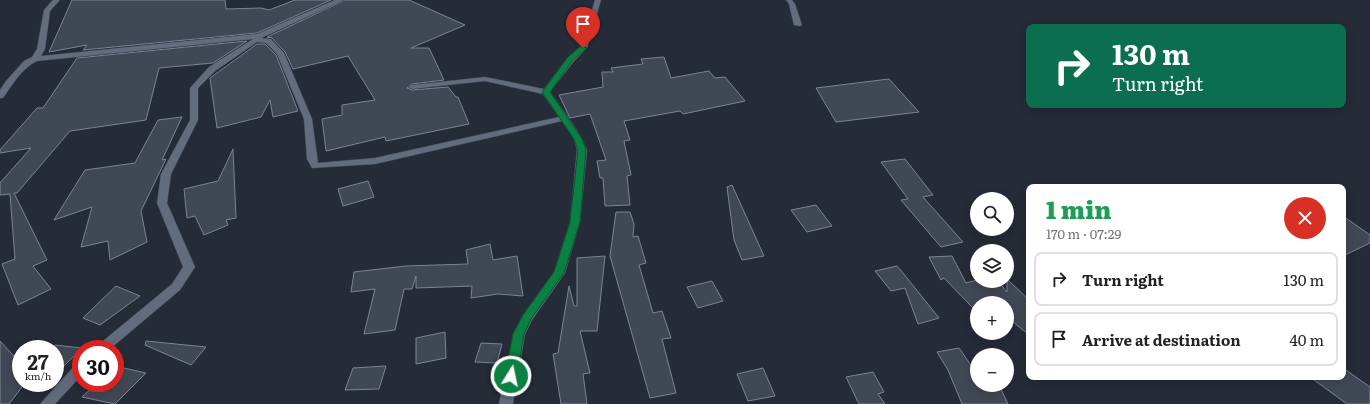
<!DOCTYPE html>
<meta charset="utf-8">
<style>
:root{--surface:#fff;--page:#f6f6f6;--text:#222;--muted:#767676;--line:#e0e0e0}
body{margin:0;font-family:Literata,serif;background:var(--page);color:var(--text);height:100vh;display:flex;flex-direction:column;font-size:15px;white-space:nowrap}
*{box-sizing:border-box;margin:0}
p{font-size:13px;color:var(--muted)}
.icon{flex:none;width:22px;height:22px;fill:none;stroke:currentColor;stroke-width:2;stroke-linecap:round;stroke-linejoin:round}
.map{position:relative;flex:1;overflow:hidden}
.sheet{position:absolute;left:1026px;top:184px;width:320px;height:196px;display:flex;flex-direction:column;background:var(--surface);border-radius:8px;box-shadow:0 2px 10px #0003}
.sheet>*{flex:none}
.guide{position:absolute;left:1026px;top:24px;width:320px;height:84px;border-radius:8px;box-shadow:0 2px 10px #0003;background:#0b6e4f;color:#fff;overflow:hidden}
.buttons{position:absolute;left:970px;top:192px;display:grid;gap:8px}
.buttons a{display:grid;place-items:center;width:44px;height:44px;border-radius:50%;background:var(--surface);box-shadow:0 2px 10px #0003;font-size:20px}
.speed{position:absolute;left:12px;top:340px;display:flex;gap:8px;font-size:20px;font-weight:700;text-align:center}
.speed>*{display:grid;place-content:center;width:52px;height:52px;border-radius:50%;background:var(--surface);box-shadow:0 2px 10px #0003;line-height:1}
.speed small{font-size:10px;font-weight:400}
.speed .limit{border:6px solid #d22;background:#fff;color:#111}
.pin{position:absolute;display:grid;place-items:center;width:34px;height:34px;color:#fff;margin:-41px -17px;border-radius:50% 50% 50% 0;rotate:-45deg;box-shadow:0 0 4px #0007}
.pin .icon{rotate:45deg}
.me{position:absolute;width:44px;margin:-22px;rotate:10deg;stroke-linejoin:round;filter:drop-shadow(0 0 3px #0008)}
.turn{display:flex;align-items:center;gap:14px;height:84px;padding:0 20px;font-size:18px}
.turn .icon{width:52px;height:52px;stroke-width:2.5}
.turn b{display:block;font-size:28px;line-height:34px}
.round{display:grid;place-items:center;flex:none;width:42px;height:42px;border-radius:21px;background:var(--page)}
.summary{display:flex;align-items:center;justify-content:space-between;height:68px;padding:0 20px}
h1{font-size:24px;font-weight:800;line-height:30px;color:#1e9e55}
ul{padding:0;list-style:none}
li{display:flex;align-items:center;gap:12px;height:54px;margin:0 8px 6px;padding:0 12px;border:2px solid var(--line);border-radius:8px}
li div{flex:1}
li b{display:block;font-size:15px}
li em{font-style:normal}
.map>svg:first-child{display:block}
.building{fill:#414855;stroke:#7c8493}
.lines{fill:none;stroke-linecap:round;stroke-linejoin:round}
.minor-casing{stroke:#404753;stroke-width:1}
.minor{fill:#626c7d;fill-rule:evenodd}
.route{fill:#0b8043;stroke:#07532c}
</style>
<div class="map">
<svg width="1370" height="404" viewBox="0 0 1370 404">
<rect width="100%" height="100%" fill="#252c38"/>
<g class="building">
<polygon points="72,0 225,0 226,9 261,8 269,10 295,0 331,0 257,33 83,50 87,45 49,52"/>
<polygon points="345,0 409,0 465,25 411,48 429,48 444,80 412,84 407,88 412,90 448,87 456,97 458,97 469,124 386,141 385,137 326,151 322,119 342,115 342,105 375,100 348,56 293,69 285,52 272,38 267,37"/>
<polygon points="247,41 213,63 159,68 146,120 70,131 17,193 14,193 47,260 33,266 51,289 18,305 2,264 15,259 10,194 0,195 0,183 31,148 0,153 0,150 37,108 43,108 77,58"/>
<polygon points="257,44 265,44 276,55 298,111 273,117 270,100 261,117 217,128 210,78"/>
<polygon points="664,57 671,78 709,71 715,78 725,77 745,101 683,114 680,111 624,121 630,140 624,141 631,175 627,176 630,205 605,206 603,178 600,178 597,161 606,160 590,114 570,118 559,95 603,87 602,72 613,72 611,68 643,64 641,59"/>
<polygon points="889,79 919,112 836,122 816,88"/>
<polygon points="182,117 162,160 166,159 141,211 147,242 110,260 108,241 81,247 92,207 54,220 85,170 135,163 158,120"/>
<polygon points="233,149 236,218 226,220 228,225 204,235 195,216 187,218 184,189 218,181"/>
<polygon points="905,159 933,195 923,197 963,242 941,247 901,200 908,199 881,162"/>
<polygon points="368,181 374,197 343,206 338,189"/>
<polygon points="732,185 764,256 742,260 734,240 727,187"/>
<polygon points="816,205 832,226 807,232 791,210"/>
<polygon points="616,212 630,212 634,224 633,237 638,236 646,263 639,265 653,313 662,311 671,338 662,339 676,393 650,398 610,256"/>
<polygon points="1343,216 1370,235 1370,243 1343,256"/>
<polygon points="490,244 493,260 517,256 523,296 498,294 471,298 472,286 416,288 416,276 412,289 404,289 395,330 364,334 375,289 351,292 354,272 406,266 468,264 466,250"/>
<polygon points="605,256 597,331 580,331 590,373 583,374 587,404 561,404 553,354 558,353 569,286 574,306 577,306 577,258"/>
<polygon points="952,256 966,283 977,280 998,281 1007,292 1007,279 1029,300 1029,335 1007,317 1007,303 977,303 977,307 973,308 944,278 941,280 929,257"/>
<polygon points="897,266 903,273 939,318 918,324 905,288 891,291 875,271"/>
<polygon points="712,281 723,301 698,308 687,287"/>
<polygon points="116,286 140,296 100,325 83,318"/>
<polygon points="445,332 446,358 416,364 416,338"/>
<polygon points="0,341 21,364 21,383 25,383 9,404 0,404"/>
<polygon points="146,341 206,347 191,365 145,345"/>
<polygon points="481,343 502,344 497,363 475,362"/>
<polygon points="55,345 82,348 55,375 55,349 51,349"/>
<polygon points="959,348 977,374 977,385 999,385 1008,404 962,404 948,370 937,352"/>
<polygon points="115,366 146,373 115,404 82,397 97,383 115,383"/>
<polygon points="386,366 379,389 345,390 353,368"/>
<polygon points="763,368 775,396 748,401 737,374"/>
<polygon points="1343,368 1370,387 1370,404 1347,404 1310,377 1343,377"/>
<polygon points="873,372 884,392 878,394 885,404 859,404 846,377"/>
</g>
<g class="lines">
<g class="minor-casing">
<g id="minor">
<path d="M53 0H60L50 11 45 49 41 56 257 34 335 0H344L261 38 271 39 284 53 312 119 318 163 375 158 559 117 543 94 485 81 412 89 408 87 412 85 485 77 544 89 568 57 580 47 595 0H601L587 48 574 61 550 92C563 111 578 128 587 150L580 222 565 273 532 320 525 334 513 404H499L513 334 523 315 554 272 570 222 577 150 574 139 562 121 375 164 312 168 307 159 304 119 277 54 266 43 257 42 215 71 198 88V120L171 174 167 203 195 267 180 290 110 349H95L97 346 172 284 183 267 157 203 161 174 190 120V88L209 67 253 39 37 61C22 68 12 85 3 98H0V90L6 81 24 61 32 57 37 49 44 10Z"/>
<polygon points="786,0 792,0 795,4 802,25 800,26 794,25 789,4"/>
<polygon points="81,363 81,376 55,404 40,404 76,364"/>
</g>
</g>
<use href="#minor" class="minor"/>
</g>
<polygon class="route" points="581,46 587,48 573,60 550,92 582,139 586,150 580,222 564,273 531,319 524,334 517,376 515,379 507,379 505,376 513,334 523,315 554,272 570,222 578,150 574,139 542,92 568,57"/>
</svg>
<div class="buttons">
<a><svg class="icon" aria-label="search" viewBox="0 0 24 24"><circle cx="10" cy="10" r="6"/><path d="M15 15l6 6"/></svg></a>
<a><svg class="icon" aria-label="layers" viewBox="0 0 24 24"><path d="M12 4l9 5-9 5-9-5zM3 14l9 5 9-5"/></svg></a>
<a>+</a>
<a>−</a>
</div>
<div class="speed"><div>27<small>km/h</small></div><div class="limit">30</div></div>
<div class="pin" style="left:583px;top:48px;background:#d93025"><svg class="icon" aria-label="arrive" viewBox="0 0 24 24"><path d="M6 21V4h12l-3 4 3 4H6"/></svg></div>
<svg class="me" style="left:511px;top:376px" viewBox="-20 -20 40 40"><circle r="17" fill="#0b8043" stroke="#fff" stroke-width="3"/><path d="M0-11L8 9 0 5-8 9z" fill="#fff"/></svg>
<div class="guide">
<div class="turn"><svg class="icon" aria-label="right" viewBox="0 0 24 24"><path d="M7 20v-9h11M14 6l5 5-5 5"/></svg><div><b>130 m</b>Turn right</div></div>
</div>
<section class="sheet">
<div class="summary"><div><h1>1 min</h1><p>170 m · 07:29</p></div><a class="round" style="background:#d93025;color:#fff"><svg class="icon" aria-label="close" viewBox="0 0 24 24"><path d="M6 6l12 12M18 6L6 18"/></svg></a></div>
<ul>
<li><svg class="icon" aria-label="right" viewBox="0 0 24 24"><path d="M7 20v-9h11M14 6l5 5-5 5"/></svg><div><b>Turn right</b></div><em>130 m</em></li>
<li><svg class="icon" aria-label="arrive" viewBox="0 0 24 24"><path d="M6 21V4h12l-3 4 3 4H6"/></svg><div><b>Arrive at destination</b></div><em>40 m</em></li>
</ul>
</section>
</div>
